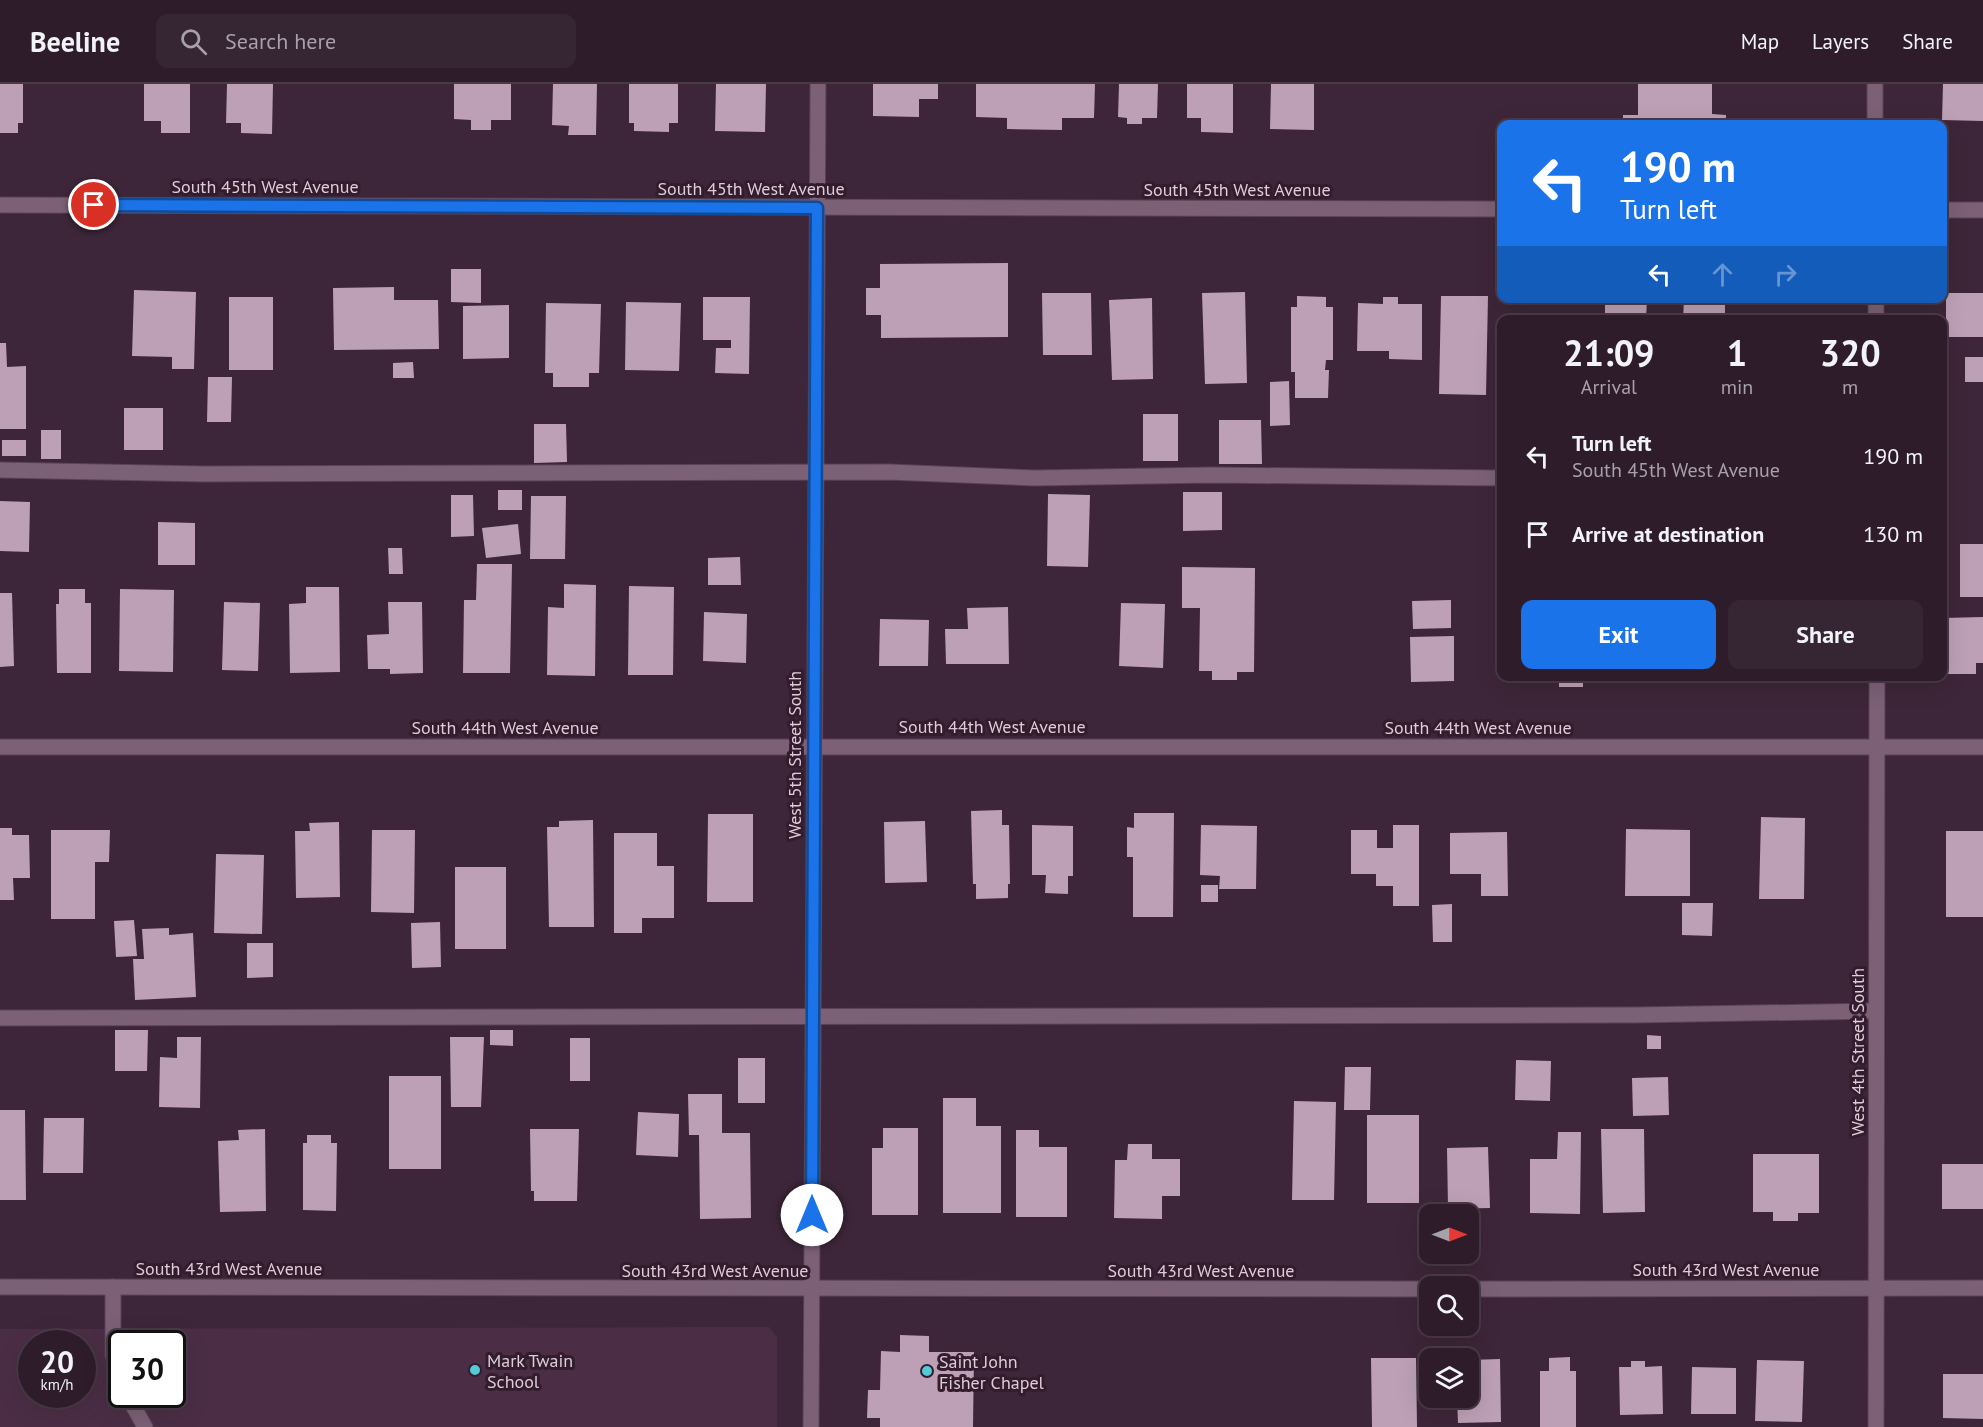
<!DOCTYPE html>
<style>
:root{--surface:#2e1c2b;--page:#362533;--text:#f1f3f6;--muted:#a7a1a9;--line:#493a47;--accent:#1a73e8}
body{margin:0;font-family:"PT Sans",sans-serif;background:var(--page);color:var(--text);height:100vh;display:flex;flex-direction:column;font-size:22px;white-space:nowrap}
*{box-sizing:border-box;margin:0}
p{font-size:20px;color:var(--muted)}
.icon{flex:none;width:33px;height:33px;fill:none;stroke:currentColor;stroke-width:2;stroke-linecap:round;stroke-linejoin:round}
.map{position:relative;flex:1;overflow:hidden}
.sheet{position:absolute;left:1497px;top:231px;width:450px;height:366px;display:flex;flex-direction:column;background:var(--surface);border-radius:12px;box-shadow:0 6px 24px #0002,0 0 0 2px var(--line)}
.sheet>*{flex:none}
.hud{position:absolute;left:1497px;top:36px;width:450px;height:183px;border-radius:12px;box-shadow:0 6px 24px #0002,0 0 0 2px var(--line);background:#1a73e8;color:#fff;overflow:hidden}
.needle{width:39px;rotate:90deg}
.controls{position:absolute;left:1419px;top:1120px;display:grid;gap:12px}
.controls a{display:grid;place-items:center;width:60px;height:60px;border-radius:12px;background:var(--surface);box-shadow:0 6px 24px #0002,0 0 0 2px var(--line);font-size:30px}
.speed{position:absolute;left:18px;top:1246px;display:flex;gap:12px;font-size:30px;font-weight:700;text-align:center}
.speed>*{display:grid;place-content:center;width:78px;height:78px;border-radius:50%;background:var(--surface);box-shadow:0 6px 24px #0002,0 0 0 2px var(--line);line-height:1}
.speed small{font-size:15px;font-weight:400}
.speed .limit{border:3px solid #111;border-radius:9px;background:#fff;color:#111}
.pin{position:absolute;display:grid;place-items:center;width:51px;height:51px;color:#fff;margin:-26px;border:3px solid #fff;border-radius:50%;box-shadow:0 2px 6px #0007}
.me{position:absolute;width:66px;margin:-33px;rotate:0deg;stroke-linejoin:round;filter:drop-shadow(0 0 4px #0008)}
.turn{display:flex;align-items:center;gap:21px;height:126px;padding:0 24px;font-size:27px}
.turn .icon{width:78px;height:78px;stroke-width:2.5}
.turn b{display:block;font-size:42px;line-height:51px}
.lanes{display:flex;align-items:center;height:57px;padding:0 24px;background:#0003;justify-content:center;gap:30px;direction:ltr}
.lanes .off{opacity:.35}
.eta{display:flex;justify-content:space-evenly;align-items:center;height:102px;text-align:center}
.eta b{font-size:36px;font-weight:600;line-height:42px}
.button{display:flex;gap:12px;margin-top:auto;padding:12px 24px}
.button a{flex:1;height:69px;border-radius:12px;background:var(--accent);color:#fff;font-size:24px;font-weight:600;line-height:69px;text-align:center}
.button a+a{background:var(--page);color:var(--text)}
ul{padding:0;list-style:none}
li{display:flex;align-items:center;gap:18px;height:78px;padding:0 24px}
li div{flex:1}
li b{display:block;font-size:22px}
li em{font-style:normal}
header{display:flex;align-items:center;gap:36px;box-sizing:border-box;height:84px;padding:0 30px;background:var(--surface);border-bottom:2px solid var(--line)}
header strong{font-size:28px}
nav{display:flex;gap:33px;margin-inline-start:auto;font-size:21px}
.search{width:420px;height:54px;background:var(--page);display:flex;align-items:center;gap:15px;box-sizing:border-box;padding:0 21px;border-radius:12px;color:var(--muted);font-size:22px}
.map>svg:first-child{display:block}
.built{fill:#4b2e46;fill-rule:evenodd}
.building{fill:#bda0b6}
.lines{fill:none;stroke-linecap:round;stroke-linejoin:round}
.minor-casing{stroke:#584354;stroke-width:17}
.minor{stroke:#7c6176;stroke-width:15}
.route-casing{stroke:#114b97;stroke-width:15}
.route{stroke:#1a73e8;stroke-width:10}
.poi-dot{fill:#52cbd7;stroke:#331c2e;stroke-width:2}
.labels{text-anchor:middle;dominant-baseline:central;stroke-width:6;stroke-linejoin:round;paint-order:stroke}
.street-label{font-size:18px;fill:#dccdd8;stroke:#331c2e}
.poi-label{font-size:18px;fill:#dccdd8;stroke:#331c2e;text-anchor:start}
</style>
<header>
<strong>Beeline</strong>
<div class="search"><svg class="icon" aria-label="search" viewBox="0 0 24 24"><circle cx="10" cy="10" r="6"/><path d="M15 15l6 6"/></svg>Search here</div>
<nav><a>Map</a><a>Layers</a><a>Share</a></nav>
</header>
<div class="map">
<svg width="1983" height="1343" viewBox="0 0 1983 1343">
<rect width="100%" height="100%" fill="#3d2639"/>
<path class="built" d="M769 1243 777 1253V1343H0V1245ZM32 1260H82V1311H32ZM122 1260H172V1311H122Z"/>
<g class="building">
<polygon points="0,0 23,0 23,39 18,39 18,49 0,49"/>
<polygon points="144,0 190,0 190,49 161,49 161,37 144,37"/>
<polygon points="227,0 273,0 272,50 241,49 241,39 226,39"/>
<polygon points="454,0 511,0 511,36 491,36 491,46 471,46 471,36 454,35"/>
<polygon points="553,0 597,0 596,51 568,51 569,42 552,41"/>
<polygon points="629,0 678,0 678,39 669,39 669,48 634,47 634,39 629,39"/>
<polygon points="716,0 766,0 765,48 715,47"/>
<polygon points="873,0 938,0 938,15 919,15 919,33 873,32"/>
<polygon points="976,0 1095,0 1094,34 1062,34 1062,46 1007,45 1007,34 976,33"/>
<polygon points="1119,0 1158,0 1157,34 1142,34 1142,40 1127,40 1127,34 1118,33"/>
<polygon points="1187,0 1233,0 1233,49 1201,48 1201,34 1187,34"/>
<polygon points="1271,0 1314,0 1314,46 1270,45"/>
<polygon points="1638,0 1712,0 1712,30 1726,31 1726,40 1623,40 1623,31 1638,31"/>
<polygon points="1943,0 1983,0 1983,37 1942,36"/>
<polygon points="1008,179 1008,253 881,254 881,231 866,231 866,204 880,204 880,180"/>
<polygon points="451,185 481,185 481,219 451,218"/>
<polygon points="394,203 394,216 438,216 439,265 334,266 333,204"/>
<polygon points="134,206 196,208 194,285 172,285 172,273 132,272"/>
<polygon points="1245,208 1247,299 1205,300 1202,209"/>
<polygon points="1042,209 1091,209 1092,271 1043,271"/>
<rect x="1946" y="209" width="37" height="44"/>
<polygon points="1297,212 1326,213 1326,223 1333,223 1333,276 1326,276 1325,286 1329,286 1328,314 1295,314 1295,288 1291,288 1291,223 1297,223"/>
<polygon points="1441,212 1488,212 1486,311 1439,310"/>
<rect x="229" y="213" width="44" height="73"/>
<polygon points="703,213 750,213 749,290 715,289 716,264 731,264 731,256 703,256"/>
<polygon points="1383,213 1398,213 1398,220 1422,220 1422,276 1389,275 1389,267 1357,267 1358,219 1383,220"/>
<polygon points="1152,214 1153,295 1112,296 1109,216"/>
<polygon points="1605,214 1647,214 1646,236 1605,236"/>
<polygon points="1684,214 1725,214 1725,236 1683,236"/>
<polygon points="626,218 681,219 679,287 625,286"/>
<polygon points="546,219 601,220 599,289 589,289 589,303 553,303 553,289 545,289"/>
<polygon points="509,221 509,274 463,275 463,222"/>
<rect x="1788" y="233" width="16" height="3"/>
<polygon points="0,259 6,259 7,283 26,282 26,345 0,345"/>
<rect x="1965" y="273" width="18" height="25"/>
<polygon points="413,278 414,294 393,294 393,279"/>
<polygon points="208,293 232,293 231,338 207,338"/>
<polygon points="1289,297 1290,341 1270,342 1270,298"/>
<rect x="124" y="324" width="39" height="42"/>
<rect x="1143" y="330" width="35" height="47"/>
<polygon points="1219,336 1261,336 1262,380 1219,380"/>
<polygon points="534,340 566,340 567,378 534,379"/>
<rect x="41" y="346" width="20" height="29"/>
<rect x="2" y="356" width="24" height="16"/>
<rect x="498" y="406" width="24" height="20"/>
<polygon points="1183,408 1222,408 1222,446 1183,447"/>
<polygon points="1048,410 1090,411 1088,483 1047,482"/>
<polygon points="451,411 473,411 474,452 451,453"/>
<polygon points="531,412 566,412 565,475 530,475"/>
<polygon points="0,417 30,418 29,468 0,467"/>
<polygon points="158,438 195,439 195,481 158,481"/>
<polygon points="518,440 521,470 486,474 482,444"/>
<rect x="1960" y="460" width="23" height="53"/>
<polygon points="388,464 402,464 403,490 389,490"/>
<polygon points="740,473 741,501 708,501 708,474"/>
<polygon points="477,480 512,480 510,589 463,589 464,516 476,516"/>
<polygon points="1182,483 1255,484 1254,588 1237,588 1237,596 1212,596 1212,587 1199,587 1200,524 1182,524"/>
<polygon points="564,500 596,501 595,592 547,591 548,523 564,524"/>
<polygon points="629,502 674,503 673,591 628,591"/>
<polygon points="306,503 339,503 340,588 290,589 289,520 306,519"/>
<polygon points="59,505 85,505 85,519 91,519 91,589 57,589 56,520 59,520"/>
<polygon points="120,505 174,506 173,588 119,587"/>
<polygon points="0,509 12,509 14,582 0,583"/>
<polygon points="1451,516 1451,544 1413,545 1412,517"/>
<polygon points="224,518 260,519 258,587 222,586"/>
<polygon points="388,518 422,518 423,589 390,590 390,585 368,585 367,551 389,550"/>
<polygon points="1121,519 1165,520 1163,584 1119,582"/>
<polygon points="1008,523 1009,580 946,580 945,545 968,545 967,524"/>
<polygon points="704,528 747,530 746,579 703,577"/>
<polygon points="1983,533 1983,579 1976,579 1976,590 1943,590 1943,534"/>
<polygon points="880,535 929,536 928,582 879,582"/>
<polygon points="1454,552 1454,597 1411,598 1410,553"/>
<rect x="1559" y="592" width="24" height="11"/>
<polygon points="1623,592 1670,592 1670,597 1623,596"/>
<polygon points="1002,726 1002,741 1009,741 1010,800 1008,800 1008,814 976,815 976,800 973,800 971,727"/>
<polygon points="1134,729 1174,729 1173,833 1133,833 1133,773 1127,773 1127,743 1134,744"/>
<polygon points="708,730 753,730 753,818 707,818"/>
<polygon points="1761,733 1805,734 1804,815 1759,815"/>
<polygon points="593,736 594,843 549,843 547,743 559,743 559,737"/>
<polygon points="925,737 927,798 885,799 884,738"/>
<polygon points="339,738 340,813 296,814 295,747 310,747 309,739"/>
<polygon points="1032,741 1073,742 1073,792 1068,792 1068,810 1045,809 1046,791 1032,791"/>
<polygon points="1201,741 1257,742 1256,805 1219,805 1220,792 1200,791"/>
<polygon points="1393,741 1419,741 1419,822 1393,822 1393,802 1376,802 1376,790 1351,790 1351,746 1377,746 1377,764 1393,764"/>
<polygon points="0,744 12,744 12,751 29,751 30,794 13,794 14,816 0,816"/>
<polygon points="1626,745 1690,746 1690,812 1625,812"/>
<polygon points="51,746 110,746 109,778 95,778 95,835 51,835"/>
<polygon points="372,746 415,746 414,829 371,828"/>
<rect x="1946" y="747" width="37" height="86"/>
<polygon points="1507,748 1508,812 1481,812 1481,790 1450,790 1450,749"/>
<polygon points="614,749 657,749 657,782 674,782 674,834 642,834 642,849 614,849"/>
<polygon points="216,770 264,771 262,850 214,849"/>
<rect x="455" y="783" width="51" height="82"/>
<rect x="1201" y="801" width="17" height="17"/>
<polygon points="1682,819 1713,819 1712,852 1682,851"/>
<polygon points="1452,820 1452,858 1433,858 1432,821"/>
<polygon points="134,836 137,872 116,873 114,837"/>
<polygon points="440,838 441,883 412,884 411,839"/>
<polygon points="169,844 169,851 193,849 196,913 135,916 133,875 144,875 142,845"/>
<polygon points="247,859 273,859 273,893 247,894"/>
<polygon points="115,946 148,946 147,987 115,987"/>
<polygon points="490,946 513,946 513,962 490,961"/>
<polygon points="1647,951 1661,952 1661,965 1647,965"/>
<polygon points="177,953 201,953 200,1024 159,1023 160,973 177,974"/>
<polygon points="450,953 484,953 481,1023 451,1023"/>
<rect x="570" y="954" width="20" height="43"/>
<rect x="738" y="974" width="27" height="45"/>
<polygon points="1516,976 1551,977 1550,1017 1515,1016"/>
<polygon points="1345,983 1371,983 1370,1026 1344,1026"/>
<rect x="389" y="992" width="52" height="93"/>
<polygon points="1668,993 1669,1031 1633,1032 1632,994"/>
<polygon points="688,1010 722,1010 722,1049 750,1049 751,1134 700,1135 699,1051 689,1051"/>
<polygon points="943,1014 976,1014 976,1042 1001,1042 1001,1129 943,1129"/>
<polygon points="1294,1017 1336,1018 1334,1116 1292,1116"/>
<polygon points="0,1026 25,1026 26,1116 0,1116"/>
<polygon points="638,1028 679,1030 678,1073 636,1071"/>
<rect x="1367" y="1031" width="52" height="88"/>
<polygon points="44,1034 84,1034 83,1089 43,1089"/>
<polygon points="883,1044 918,1044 918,1131 872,1131 872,1064 883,1064"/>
<polygon points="265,1045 266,1127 220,1128 218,1057 239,1056 238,1046"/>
<polygon points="530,1045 579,1045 577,1117 534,1117 534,1107 531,1107"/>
<polygon points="1601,1045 1644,1045 1645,1128 1603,1129"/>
<polygon points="1016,1046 1039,1046 1039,1063 1067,1063 1067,1133 1016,1133"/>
<polygon points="1558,1048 1581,1048 1580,1130 1530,1129 1530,1075 1557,1075"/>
<polygon points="307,1051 331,1051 331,1059 337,1059 336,1127 303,1126 303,1059 307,1059"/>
<polygon points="1128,1060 1152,1060 1152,1075 1180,1075 1180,1112 1162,1112 1162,1135 1114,1134 1115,1076 1127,1076"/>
<polygon points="1488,1063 1490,1124 1448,1125 1447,1064"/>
<polygon points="1753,1070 1819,1070 1819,1129 1798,1129 1798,1137 1773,1137 1773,1128 1753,1128"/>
<rect x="1942" y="1080" width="41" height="45"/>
<polygon points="900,1251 929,1252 929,1268 974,1268 973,1343 880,1343 880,1334 867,1334 868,1306 880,1306 881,1267 900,1268"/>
<polygon points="1570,1273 1570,1287 1576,1287 1576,1343 1540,1343 1540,1287 1549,1287 1549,1274"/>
<polygon points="1371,1274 1416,1274 1417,1343 1372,1343"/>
<polygon points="1500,1275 1501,1338 1458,1339 1457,1314 1468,1314 1468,1276"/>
<polygon points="1757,1276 1804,1277 1802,1338 1755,1337"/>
<polygon points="1631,1277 1645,1277 1645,1283 1662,1282 1663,1330 1620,1331 1619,1283 1631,1283"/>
<polygon points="1692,1283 1736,1284 1736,1330 1691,1330"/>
<polygon points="1943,1290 1983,1290 1983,1335 1943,1334"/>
</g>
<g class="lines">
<g class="minor-casing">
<g id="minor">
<polyline points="1875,0 1875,40"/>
<polyline points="0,121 1502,125"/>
<polyline points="1942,126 1983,126"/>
<polyline points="1876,214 1876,236"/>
<polyline points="0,386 205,390 889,388 1035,394 1211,391 1502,394"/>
<polyline points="0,663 1983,663"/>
<polyline points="0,934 1635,931 1876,927"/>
<polyline points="0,1203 1430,1205"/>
<polyline points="113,1203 113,1272 122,1301"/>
<polyline points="1468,1205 1983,1204"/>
<polyline points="127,1311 145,1343"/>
<polyline points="811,1343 818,0"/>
<polyline points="1876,1343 1877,592"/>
</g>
</g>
<use href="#minor" class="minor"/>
</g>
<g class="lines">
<g class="route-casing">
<polyline id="route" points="94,121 817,124 812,1131"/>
</g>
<use href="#route" class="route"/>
</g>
<g class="poi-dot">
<circle cx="475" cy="1286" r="6"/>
<circle cx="927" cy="1287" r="6"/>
</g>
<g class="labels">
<g class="street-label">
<text x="265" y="102">South 45th West Avenue</text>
<text x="751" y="104">South 45th West Avenue</text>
<text x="1237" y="105">South 45th West Avenue</text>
<text x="992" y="642">South 44th West Avenue</text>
<text x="505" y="643">South 44th West Avenue</text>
<text x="1478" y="643">South 44th West Avenue</text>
<text transform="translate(794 671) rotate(-90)">West 5th Street South</text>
<text transform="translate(1857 968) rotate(-90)">West 4th Street South</text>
<text x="229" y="1184">South 43rd West Avenue</text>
<text x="1726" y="1185">South 43rd West Avenue</text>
<text x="715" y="1186">South 43rd West Avenue</text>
<text x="1201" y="1186">South 43rd West Avenue</text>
</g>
<g class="poi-label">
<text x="487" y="1276">Mark Twain<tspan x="487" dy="21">School</tspan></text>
<text x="939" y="1277">Saint John<tspan x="939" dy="21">Fisher Chapel</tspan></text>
</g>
</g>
</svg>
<div class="controls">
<a><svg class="needle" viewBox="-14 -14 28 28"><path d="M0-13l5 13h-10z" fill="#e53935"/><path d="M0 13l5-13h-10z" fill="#a7a1a9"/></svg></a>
<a><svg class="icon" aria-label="search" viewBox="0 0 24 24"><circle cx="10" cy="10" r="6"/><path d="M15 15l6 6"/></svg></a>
<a><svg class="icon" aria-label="layers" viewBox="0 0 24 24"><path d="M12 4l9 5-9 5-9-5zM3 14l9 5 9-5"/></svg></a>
</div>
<div class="speed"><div>20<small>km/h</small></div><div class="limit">30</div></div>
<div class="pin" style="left:94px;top:121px;background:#d93025"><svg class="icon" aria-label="arrive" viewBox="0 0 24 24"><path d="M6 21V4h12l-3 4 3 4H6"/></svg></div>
<svg class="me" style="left:812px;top:1131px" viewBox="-20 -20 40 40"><circle r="19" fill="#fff"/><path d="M0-13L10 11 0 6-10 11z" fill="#1a73e8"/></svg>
<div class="hud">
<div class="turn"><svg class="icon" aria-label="left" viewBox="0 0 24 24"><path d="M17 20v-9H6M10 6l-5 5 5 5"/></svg><div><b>190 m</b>Turn left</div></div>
<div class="lanes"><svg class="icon" aria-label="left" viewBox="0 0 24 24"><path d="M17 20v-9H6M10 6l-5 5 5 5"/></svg><svg class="icon off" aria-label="ahead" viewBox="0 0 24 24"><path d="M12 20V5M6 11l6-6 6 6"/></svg><svg class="icon off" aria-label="right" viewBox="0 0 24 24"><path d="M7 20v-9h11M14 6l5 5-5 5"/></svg></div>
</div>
<section class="sheet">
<div class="eta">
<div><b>21:09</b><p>Arrival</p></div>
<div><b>1</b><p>min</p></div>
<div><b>320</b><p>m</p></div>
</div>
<ul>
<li><svg class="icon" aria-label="left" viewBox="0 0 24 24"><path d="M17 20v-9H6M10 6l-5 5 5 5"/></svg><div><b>Turn left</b><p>South 45th West Avenue</p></div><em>190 m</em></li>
<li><svg class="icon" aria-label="arrive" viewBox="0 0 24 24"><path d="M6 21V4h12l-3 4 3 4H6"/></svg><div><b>Arrive at destination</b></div><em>130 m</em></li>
</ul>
<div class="button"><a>Exit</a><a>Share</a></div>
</section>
</div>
